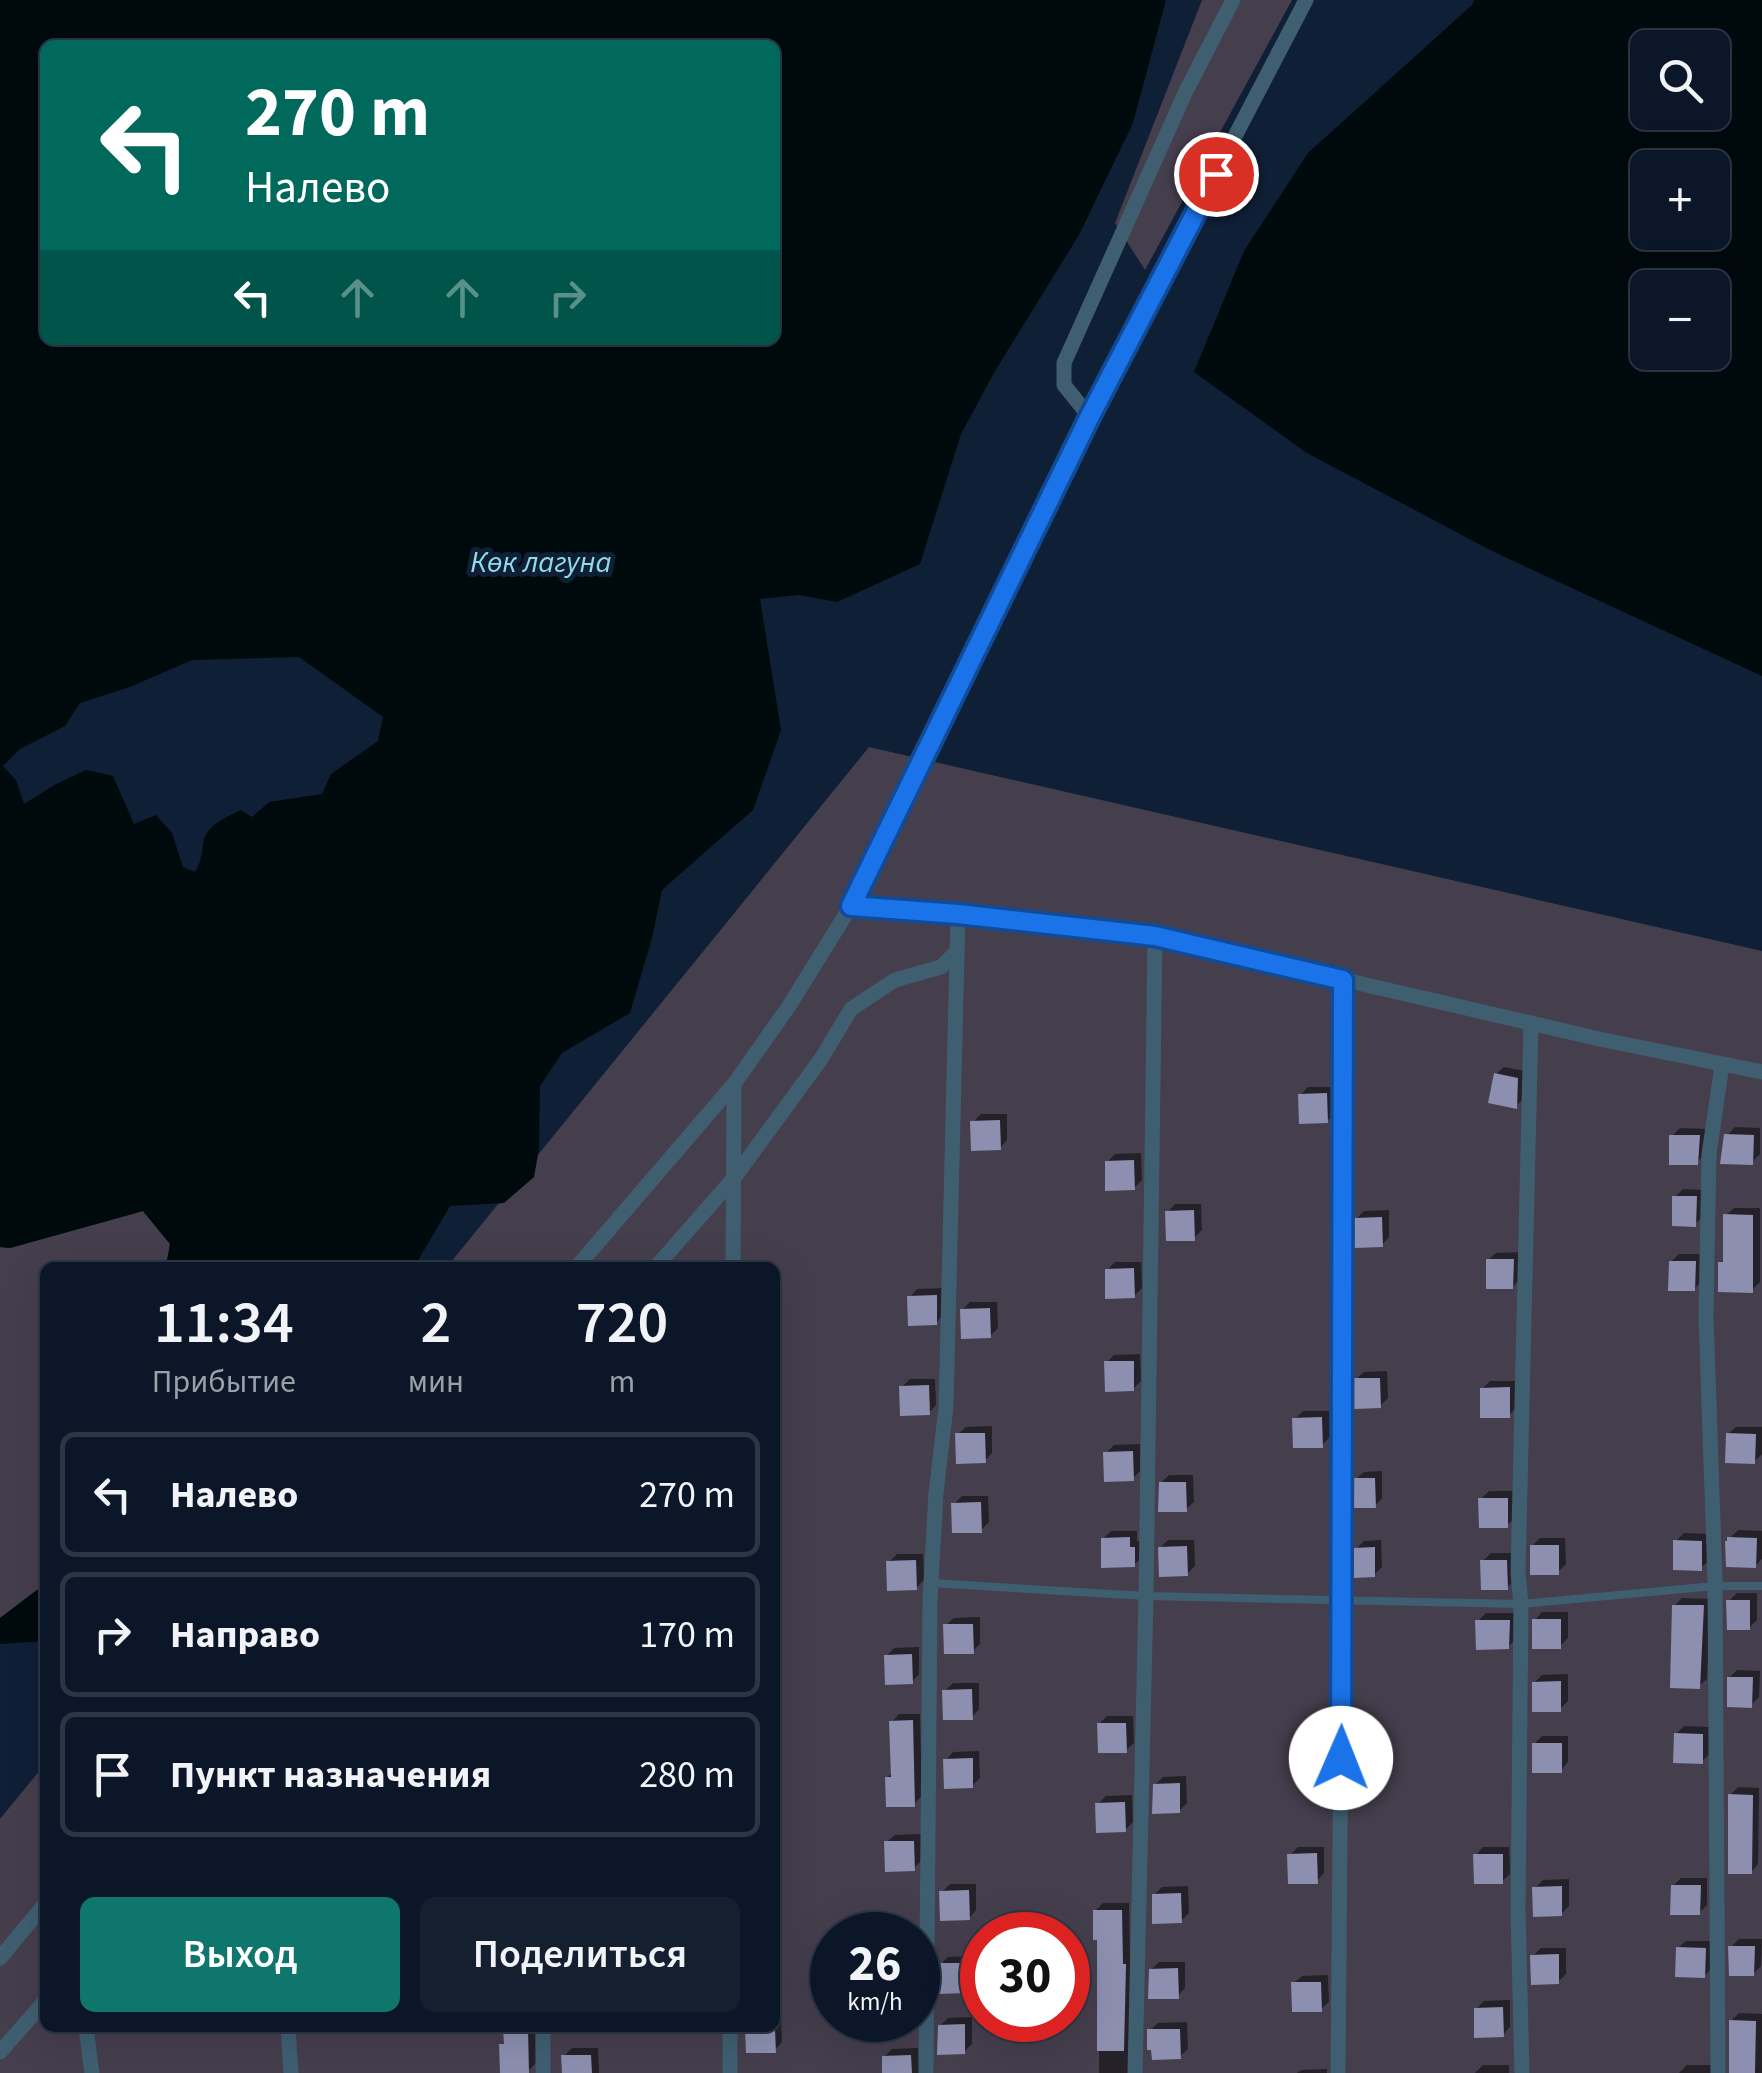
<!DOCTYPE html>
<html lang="ru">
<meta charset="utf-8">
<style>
:root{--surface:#0b1728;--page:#142030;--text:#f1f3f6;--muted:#9a9fa8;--line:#2b3645;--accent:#0f766e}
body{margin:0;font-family:"Source Sans 3",sans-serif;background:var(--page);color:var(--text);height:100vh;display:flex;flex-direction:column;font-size:38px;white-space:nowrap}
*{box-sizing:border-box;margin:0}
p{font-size:32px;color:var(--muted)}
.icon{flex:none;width:55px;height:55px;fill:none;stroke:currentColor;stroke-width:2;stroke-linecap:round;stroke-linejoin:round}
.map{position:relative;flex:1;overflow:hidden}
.sheet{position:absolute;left:40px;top:1262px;width:740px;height:770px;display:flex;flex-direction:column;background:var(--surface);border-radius:15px;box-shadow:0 10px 40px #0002,0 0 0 2px var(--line)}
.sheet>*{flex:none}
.banner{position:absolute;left:40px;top:40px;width:740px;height:305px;border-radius:15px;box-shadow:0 10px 40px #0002,0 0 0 2px var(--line);background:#00695c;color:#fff;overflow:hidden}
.tools{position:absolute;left:1630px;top:30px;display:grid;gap:20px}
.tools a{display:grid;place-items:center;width:100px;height:100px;border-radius:15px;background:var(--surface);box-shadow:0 10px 40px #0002,0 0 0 2px var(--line);font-size:50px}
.speed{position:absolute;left:810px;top:1912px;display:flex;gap:20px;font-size:50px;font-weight:700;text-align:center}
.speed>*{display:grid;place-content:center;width:130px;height:130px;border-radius:50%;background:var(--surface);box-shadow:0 10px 40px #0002,0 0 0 2px var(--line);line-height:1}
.speed small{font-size:25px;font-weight:400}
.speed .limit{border:15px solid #d22;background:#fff;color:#111}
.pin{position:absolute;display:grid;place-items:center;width:85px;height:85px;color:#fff;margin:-42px;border:5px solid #fff;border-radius:50%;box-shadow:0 2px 10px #0007}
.me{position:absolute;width:110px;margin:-55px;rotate:1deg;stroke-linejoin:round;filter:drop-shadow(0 0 8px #0008)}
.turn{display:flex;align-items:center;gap:35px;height:210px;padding:0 40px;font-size:45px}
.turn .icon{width:130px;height:130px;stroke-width:2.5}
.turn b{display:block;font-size:70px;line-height:85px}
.lanes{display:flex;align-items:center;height:95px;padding:0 40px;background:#0003;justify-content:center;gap:50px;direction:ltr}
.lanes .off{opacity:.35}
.eta{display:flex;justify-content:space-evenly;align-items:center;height:170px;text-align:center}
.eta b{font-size:60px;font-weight:600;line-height:70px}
.cta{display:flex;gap:20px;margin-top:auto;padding:20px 40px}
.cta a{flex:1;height:115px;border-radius:15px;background:var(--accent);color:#fff;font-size:40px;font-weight:600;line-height:115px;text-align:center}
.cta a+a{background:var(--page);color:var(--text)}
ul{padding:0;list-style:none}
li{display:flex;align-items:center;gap:30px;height:125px;margin:0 20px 15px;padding:0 20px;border:5px solid var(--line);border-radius:15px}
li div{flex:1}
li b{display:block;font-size:38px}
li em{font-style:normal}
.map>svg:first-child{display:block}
.green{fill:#453e4d;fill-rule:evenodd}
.water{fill:#000a0d;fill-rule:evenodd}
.shadow{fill:#0007}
.building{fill:#8c8fb0}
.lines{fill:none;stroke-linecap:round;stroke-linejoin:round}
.lane{stroke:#3f5f71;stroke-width:8}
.street{stroke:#3f5f71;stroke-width:15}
.route-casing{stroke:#114b97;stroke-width:25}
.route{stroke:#1a73e8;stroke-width:18}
.labels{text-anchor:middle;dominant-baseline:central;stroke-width:10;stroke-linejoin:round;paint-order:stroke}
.water-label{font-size:30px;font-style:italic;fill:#91dbe9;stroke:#0f1f36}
</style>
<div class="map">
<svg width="1762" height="2073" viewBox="0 0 1762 2073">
<rect width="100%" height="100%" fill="#0f1f36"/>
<g class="green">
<polygon points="1202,0 1292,0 1145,270 1115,223"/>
<path d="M869 747 1762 951V2073H0V1819L45 1764V2028H775V1268L447 1267ZM832 1935H918V2020H832ZM982 1935H1068V2020H982Z"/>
<polygon points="143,1211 170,1244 166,1267 45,1268 45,1584 0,1618 0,1247 10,1248"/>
</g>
<g class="water">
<path d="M0 0H1166L1133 123 1079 235 995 371 961 434 920 564 837 602 799 595 760 599 781 730 753 810 662 890 652 938 630 1013 562 1053 540 1086 539 1149 534 1177 504 1203 450 1206 414 1267H166L170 1244 143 1211 10 1248 0 1247ZM45 45H775V340H45ZM299 657 383 717 378 741 331 774 322 794 269 802 252 817 241 810C227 817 208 824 204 840 201 854 203 858 195 872L183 867 172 833 156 815 134 824 113 776 86 770 56 784 24 804 16 780 3 766 20 749 65 726 80 703 130 687 192 660Z"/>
<path d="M1474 0H1762V676L1494 552 1307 453 1194 372 1244 251 1308 153 1472 5ZM1648 48H1712V112H1648ZM1648 168H1712V232H1648ZM1648 288H1712V352H1648Z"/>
<polygon points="45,1584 45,1641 0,1644 0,1618"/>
</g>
<g class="shadow">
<polygon points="1504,1067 1525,1071 1524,1098 1516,1106 1496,1074"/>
<polygon points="1308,1087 1334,1087 1335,1113 1327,1121 1300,1095"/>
<polygon points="981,1114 1007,1114 1007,1140 1000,1148 973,1122"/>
<polygon points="1735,1127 1760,1128 1760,1154 1752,1162 1727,1135"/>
<polygon points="1680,1128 1707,1129 1704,1155 1696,1163 1672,1136"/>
<polygon points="1141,1153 1142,1180 1134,1188 1107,1162 1115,1154"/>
<polygon points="1683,1189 1704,1190 1703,1216 1695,1224 1675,1197"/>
<polygon points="1175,1204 1201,1204 1202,1230 1194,1238 1168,1212"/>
<polygon points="1734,1208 1760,1208 1760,1282 1752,1290 1721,1263 1725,1258 1726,1215"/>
<polygon points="1389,1210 1389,1237 1382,1245 1356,1219 1364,1211"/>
<polygon points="1521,1252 1520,1279 1512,1287 1488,1260 1496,1253"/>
<polygon points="1679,1254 1702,1254 1702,1281 1694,1289 1671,1262"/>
<polygon points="1115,1262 1141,1262 1142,1288 1134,1296 1107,1270"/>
<polygon points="944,1288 943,1315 936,1323 910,1297 917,1289"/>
<polygon points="970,1302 997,1302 998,1328 990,1336 962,1310"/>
<polygon points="1140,1354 1141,1381 1133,1389 1107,1362 1114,1355"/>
<polygon points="1387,1371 1388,1398 1380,1406 1356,1379 1364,1372"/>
<polygon points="910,1379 935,1379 936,1405 929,1413 902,1387"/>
<polygon points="1490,1381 1516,1381 1517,1407 1509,1415 1482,1389"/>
<polygon points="1303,1411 1329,1411 1330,1437 1322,1445 1295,1419"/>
<polygon points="992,1426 992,1453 985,1461 958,1434 966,1427"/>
<polygon points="1736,1427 1762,1427 1762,1454 1754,1462 1728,1434"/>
<polygon points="1140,1444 1140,1471 1132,1479 1106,1453 1114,1445"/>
<polygon points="1382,1471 1382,1498 1375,1506 1356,1479 1364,1472"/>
<polygon points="1169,1475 1193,1475 1194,1502 1186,1509 1161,1483"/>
<polygon points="1489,1491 1515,1491 1515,1518 1507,1525 1481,1499"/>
<polygon points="962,1496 988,1496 989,1522 981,1530 954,1504"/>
<polygon points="1738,1530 1762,1531 1762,1559 1755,1566 1730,1538"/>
<polygon points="1111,1531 1137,1531 1137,1541 1142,1541 1142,1557 1134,1565 1103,1539"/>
<polygon points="1684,1533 1709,1534 1709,1560 1701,1568 1676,1541"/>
<polygon points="1540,1538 1565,1538 1566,1564 1558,1572 1532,1546"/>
<polygon points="1168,1540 1194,1540 1195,1566 1187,1574 1160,1548"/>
<polygon points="1381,1540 1382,1567 1374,1575 1356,1549 1364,1541"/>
<polygon points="1491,1553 1514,1553 1515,1580 1507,1587 1483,1561"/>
<polygon points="897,1554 923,1554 924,1580 916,1588 889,1562"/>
<polygon points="1737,1593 1757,1593 1757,1620 1749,1628 1729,1601"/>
<polygon points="1682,1598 1710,1599 1707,1679 1699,1686 1674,1606"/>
<polygon points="1542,1612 1568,1612 1568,1638 1560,1646 1535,1620"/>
<polygon points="1486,1613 1516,1613 1516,1639 1508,1647 1478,1621"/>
<polygon points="980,1617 980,1644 973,1651 946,1625 954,1618"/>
<polygon points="919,1647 919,1674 912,1682 886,1656 894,1648"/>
<polygon points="1737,1670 1760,1671 1759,1697 1751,1705 1729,1678"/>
<polygon points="1568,1674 1568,1701 1560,1709 1534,1683 1542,1675"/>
<polygon points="953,1683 979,1683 979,1709 972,1717 945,1691"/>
<polygon points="775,1700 779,1700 780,1726 775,1731"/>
<polygon points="899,1714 920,1714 922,1796 914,1804 887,1778 893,1772 892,1722"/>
<polygon points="1107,1716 1133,1716 1134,1743 1126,1750 1099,1724"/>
<polygon points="1684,1726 1710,1727 1710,1754 1702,1761 1676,1734"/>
<polygon points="1542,1736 1568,1736 1568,1762 1561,1770 1534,1744"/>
<polygon points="979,1751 980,1778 972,1786 946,1760 953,1752"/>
<polygon points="1186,1776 1187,1803 1179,1811 1155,1785 1163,1777"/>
<polygon points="1738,1787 1759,1788 1758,1864 1751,1872 1730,1795"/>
<polygon points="1132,1795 1133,1822 1125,1830 1098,1804 1106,1796"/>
<polygon points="775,1834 777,1834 778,1860 775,1863"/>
<polygon points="921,1834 921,1861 914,1868 887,1842 895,1835"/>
<polygon points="1298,1847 1324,1847 1324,1873 1317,1881 1290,1855"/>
<polygon points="1483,1847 1509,1847 1510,1874 1502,1881 1476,1855"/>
<polygon points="1681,1878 1707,1878 1707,1905 1699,1913 1673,1886"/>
<polygon points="1569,1879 1569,1906 1561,1914 1535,1888 1543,1880"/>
<polygon points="950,1884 976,1884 976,1910 969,1918 942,1892"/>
<polygon points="1188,1886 1189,1913 1181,1921 1154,1895 1162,1887"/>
<polygon points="1103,1903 1129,1903 1130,1957 1133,1957 1130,2073 1099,2073 1099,1938 1095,1911"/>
<polygon points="1739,1939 1762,1939 1761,1966 1753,1974 1731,1947"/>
<polygon points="1686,1941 1713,1941 1712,1968 1704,1976 1678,1948"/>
<polygon points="1541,1948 1566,1948 1566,1974 1558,1982 1533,1956"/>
<polygon points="775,1951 782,1951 782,1977 775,1984"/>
<polygon points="973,1956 974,1983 966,1991 941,1964 948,1957"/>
<polygon points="1159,1962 1185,1962 1185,1988 1178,1996 1151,1970"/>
<polygon points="1328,1975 1329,2002 1321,2009 1294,1983 1302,1976"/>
<polygon points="1510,2000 1510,2027 1503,2035 1476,2009 1484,2001"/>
<polygon points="1739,2013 1762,2014 1762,2073 1732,2073 1731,2021"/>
<polygon points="775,2016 781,2016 782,2042 775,2050 748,2051 748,2028 775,2028"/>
<polygon points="972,2017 972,2044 964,2052 940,2026 948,2018"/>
<polygon points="1187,2022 1188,2049 1180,2056 1150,2030 1158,2023"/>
<polygon points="505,2028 535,2028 536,2063 528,2071 502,2045 506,2041"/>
<polygon points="572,2048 598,2048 599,2073 564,2073 564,2056"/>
<polygon points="918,2048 919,2073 885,2073 884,2057 892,2049"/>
<polygon points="1483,2065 1509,2065 1509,2073 1475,2073"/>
<polygon points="1687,2065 1714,2065 1718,2073 1679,2073"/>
<polygon points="1327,2069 1327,2073 1297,2073 1301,2070"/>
</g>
<g class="building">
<polygon points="1494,1073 1518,1078 1517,1109 1488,1103"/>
<polygon points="1327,1093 1328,1123 1299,1124 1298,1094"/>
<polygon points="1000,1120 1001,1150 971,1151 970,1121"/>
<polygon points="1724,1134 1754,1135 1753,1165 1720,1164"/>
<polygon points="1669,1135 1700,1135 1698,1165 1669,1165"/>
<polygon points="1134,1160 1135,1190 1105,1191 1105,1161"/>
<polygon points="1672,1196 1697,1196 1696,1227 1672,1226"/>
<polygon points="1194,1210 1195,1241 1166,1241 1165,1211"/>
<polygon points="1723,1214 1753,1215 1753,1293 1718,1292 1718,1262 1723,1262"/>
<polygon points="1382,1217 1383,1247 1354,1248 1354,1218"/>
<polygon points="1486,1259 1514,1259 1513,1289 1486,1289"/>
<polygon points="1669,1261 1696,1261 1695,1291 1668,1291"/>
<polygon points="1134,1268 1135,1298 1105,1299 1105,1269"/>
<polygon points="937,1295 937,1325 908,1326 907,1296"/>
<polygon points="990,1308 991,1338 961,1339 960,1309"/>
<polygon points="1104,1361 1134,1361 1134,1391 1105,1392"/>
<polygon points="1354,1378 1380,1378 1381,1408 1354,1409"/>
<polygon points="929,1385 930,1415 900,1416 899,1386"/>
<polygon points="1510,1387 1510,1418 1480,1418 1480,1388"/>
<polygon points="1322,1417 1323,1448 1293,1448 1292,1418"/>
<polygon points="955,1433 985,1433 986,1463 956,1464"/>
<polygon points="1726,1433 1756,1434 1755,1464 1725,1463"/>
<polygon points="1133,1451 1134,1481 1104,1482 1103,1452"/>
<polygon points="1353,1478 1375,1478 1376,1508 1353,1508"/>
<polygon points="1159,1482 1186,1482 1187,1512 1158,1512"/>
<polygon points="1478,1498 1508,1498 1508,1528 1479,1528"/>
<polygon points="981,1502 982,1533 952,1533 951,1503"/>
<polygon points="1130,1537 1130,1547 1135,1547 1135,1567 1101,1568 1101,1538"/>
<polygon points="1727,1537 1757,1538 1756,1568 1726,1567 1725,1541 1727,1541"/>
<polygon points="1673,1540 1702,1541 1702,1571 1673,1570"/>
<rect x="1530" y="1545" width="29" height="30"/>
<polygon points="1187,1546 1188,1576 1159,1577 1158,1547"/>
<polygon points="1375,1547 1375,1577 1353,1578 1353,1548"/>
<polygon points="916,1560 917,1590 887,1591 886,1561"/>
<polygon points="1480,1560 1507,1560 1508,1590 1481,1590"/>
<polygon points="1726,1600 1750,1600 1750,1630 1727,1630"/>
<polygon points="1672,1605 1704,1605 1700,1689 1670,1688"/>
<rect x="1532" y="1619" width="29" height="30"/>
<polygon points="1475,1620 1510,1620 1509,1649 1476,1650"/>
<polygon points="943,1624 973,1624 974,1654 944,1654"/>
<polygon points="912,1654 913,1684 885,1685 884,1655"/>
<polygon points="1727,1677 1753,1677 1752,1708 1727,1707"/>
<polygon points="1561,1681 1561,1712 1532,1712 1532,1682"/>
<polygon points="972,1689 973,1720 943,1720 942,1690"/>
<polygon points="913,1720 915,1807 886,1807 885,1777 891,1777 889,1721"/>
<polygon points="1097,1723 1126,1723 1127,1753 1098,1753"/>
<polygon points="1674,1733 1703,1734 1703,1764 1673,1763"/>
<rect x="1532" y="1743" width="30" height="30"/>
<polygon points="973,1758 973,1788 944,1789 943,1759"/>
<polygon points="1180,1783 1180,1813 1152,1814 1153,1784"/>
<polygon points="1728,1794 1753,1795 1752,1874 1728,1874"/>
<polygon points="1125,1802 1126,1832 1096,1833 1095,1803"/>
<polygon points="884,1841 914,1841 915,1871 885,1872"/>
<polygon points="1317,1853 1318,1884 1288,1884 1287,1854"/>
<polygon points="1473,1854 1503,1854 1503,1884 1474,1884"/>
<polygon points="1671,1885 1701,1885 1700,1915 1670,1915"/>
<polygon points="1562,1886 1562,1916 1533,1917 1532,1887"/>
<polygon points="969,1890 970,1920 940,1921 939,1891"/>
<polygon points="1181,1893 1182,1923 1152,1924 1152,1894"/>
<polygon points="1093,1910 1122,1910 1123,1964 1126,1964 1124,2051 1097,2051 1097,1940 1093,1940"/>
<polygon points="1728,1946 1755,1946 1754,1976 1729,1976"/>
<polygon points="1676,1947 1706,1948 1705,1978 1675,1977"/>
<polygon points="1559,1954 1559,1984 1531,1985 1530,1955"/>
<polygon points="938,1963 967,1963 967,1993 938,1994"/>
<polygon points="1178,1968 1179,1999 1148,1999 1149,1969"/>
<polygon points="1291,1982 1321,1982 1322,2012 1292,2012"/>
<polygon points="1503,2007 1504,2037 1474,2038 1474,2008"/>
<polygon points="1729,2020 1756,2021 1755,2073 1729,2073"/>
<polygon points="965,2024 965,2054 937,2055 938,2025"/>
<polygon points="503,2028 528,2028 529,2073 500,2073 499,2044 504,2044"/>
<polygon points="745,2028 775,2028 776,2053 746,2053"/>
<polygon points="1147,2029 1180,2029 1181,2059 1152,2060 1151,2050 1147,2050"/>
<polygon points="561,2055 591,2055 592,2073 562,2073"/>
<polygon points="911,2055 912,2073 882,2073 882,2056"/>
</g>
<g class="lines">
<polyline class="lane" points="931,1583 1146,1596 1521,1604 1715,1586 1762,1586"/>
<g class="street">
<polyline points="1089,416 1064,385 1064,363 1186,91 1233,0"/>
<polyline points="851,906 958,914 1155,936 1604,1040 1762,1072"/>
<polyline points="576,1268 734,1084 789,1006 851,906 1089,416 1306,0"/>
<polyline points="655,1268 734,1178 821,1059 851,1009 895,980 941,967 956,952"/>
<polyline points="733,1268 734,1084"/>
<polyline points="0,1958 45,1904"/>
<polyline points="86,2028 92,2073"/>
<polyline points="288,2028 291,2073"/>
<polyline points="0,2052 45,2001"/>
<polyline points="543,2073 543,2028"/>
<polyline points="730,2073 730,2028"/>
<polyline points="926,2073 930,1601 936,1493 946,1407 958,914"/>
<polyline points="1135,2073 1146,1596 1155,936"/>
<polyline points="1338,2073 1342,1601 1343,980"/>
<polyline points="1522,2073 1518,1911 1521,1604 1518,1573 1531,1023"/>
<polyline points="1718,2073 1715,1580 1706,1316 1709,1154 1722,1065"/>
</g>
</g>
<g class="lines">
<g class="route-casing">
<polyline id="route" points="1216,174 1090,416 851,906 958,914 1155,936 1343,980 1341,1758"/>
</g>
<use href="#route" class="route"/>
</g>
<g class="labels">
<g class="water-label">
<text x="541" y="562">Көк лагуна</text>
</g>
</g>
</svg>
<div class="tools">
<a><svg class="icon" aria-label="search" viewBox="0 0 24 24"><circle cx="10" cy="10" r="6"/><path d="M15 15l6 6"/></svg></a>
<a>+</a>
<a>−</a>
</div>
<div class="speed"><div>26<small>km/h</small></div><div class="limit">30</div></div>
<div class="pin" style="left:1216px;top:174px;background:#d93025"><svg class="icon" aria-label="arrive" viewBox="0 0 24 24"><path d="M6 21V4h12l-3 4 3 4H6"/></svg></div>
<svg class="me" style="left:1341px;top:1758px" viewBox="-20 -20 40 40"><circle r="19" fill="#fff"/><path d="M0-13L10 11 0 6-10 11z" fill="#1a73e8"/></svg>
<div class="banner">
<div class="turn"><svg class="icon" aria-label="left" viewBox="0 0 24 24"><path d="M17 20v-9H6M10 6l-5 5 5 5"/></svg><div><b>270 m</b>Налево</div></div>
<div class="lanes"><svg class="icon" aria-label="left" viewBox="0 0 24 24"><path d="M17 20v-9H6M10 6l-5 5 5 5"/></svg><svg class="icon off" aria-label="ahead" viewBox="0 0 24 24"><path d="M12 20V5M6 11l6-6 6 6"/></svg><svg class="icon off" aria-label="ahead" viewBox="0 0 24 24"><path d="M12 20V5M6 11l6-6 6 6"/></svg><svg class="icon off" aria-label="right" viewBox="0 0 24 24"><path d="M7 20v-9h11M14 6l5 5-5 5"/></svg></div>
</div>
<section class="sheet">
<div class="eta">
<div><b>11:34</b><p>Прибытие</p></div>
<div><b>2</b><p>мин</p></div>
<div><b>720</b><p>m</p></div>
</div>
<ul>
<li><svg class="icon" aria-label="left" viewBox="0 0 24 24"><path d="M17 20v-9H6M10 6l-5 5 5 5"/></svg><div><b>Налево</b></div><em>270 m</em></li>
<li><svg class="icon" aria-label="right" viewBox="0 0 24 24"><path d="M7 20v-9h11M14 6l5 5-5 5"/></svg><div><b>Направо</b></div><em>170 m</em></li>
<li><svg class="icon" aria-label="arrive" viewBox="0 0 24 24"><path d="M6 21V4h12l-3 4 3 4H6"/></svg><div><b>Пункт назначения</b></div><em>280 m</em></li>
</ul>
<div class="cta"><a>Выход</a><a>Поделиться</a></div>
</section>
</div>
